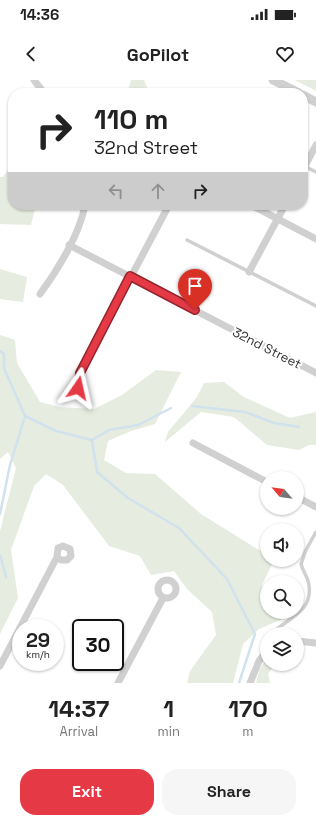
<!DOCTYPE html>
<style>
:root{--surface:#fff;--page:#f6f6f6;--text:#222;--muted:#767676;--accent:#e63946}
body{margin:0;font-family:"Space Grotesk",sans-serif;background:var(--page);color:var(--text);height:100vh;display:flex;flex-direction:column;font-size:15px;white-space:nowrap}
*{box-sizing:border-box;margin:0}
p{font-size:13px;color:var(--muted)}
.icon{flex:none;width:22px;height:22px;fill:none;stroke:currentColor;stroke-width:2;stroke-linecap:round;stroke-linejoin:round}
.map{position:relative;height:603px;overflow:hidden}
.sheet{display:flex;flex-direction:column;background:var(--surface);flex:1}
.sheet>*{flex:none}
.banner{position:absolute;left:8px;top:8px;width:300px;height:122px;border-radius:16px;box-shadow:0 1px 3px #0004;background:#fff;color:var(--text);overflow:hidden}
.needle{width:26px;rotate:298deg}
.buttons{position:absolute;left:260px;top:391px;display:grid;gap:8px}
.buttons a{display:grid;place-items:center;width:44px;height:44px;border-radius:50%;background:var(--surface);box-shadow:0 1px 3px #0004;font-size:20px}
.speed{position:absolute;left:12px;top:539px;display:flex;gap:8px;font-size:20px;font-weight:700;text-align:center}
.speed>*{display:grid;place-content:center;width:52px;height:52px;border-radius:50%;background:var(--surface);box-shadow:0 1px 3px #0004;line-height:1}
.speed small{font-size:10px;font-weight:400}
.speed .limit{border:2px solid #111;border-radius:6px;background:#fff;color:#111}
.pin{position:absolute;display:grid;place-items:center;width:34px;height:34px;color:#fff;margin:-41px -17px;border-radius:50% 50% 50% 0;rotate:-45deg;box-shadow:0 0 4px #0007}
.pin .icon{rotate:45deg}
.me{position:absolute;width:44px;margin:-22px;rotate:11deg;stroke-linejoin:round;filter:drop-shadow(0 0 3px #0008)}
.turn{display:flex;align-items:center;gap:14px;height:84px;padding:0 20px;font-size:18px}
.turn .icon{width:52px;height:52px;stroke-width:2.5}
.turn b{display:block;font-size:28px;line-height:34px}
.lanes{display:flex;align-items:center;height:38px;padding:0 20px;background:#0003;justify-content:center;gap:20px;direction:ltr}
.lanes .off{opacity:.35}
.eta{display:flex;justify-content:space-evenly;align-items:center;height:68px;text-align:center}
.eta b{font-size:24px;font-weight:700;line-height:28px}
.action{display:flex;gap:8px;margin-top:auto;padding:8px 20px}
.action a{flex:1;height:46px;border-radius:16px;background:var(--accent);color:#fff;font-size:16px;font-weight:700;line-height:46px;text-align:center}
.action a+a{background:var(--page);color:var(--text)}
.status{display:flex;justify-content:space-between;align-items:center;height:28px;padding:0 20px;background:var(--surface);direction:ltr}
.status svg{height:11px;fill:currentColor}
header{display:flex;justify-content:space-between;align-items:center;height:52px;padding:0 20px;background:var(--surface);font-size:18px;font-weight:700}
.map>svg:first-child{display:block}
.green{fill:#e6ecdf}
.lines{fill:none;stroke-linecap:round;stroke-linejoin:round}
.stream{stroke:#cfe2ee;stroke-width:2.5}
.service{stroke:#d0d0d0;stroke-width:3.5}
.minor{stroke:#d0d0d0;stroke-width:7}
.tertiary{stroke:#d0d0d0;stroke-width:9}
.route-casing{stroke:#96252e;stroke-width:10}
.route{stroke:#e63946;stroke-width:7}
.labels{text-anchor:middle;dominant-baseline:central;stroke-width:4;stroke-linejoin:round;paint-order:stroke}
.street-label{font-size:13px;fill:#333;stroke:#fff}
</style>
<div class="status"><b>14:36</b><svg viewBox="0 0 49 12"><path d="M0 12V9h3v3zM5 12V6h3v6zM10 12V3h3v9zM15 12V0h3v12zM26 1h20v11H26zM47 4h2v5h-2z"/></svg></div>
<header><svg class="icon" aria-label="back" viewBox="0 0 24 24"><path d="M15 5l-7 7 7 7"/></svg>GoPilot<svg class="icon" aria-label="heart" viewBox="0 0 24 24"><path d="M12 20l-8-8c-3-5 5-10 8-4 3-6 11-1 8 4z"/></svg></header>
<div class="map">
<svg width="316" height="603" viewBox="0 0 316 603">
<rect width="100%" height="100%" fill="#fff"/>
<g class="green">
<polygon points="131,0 144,0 149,13 127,13"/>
<polygon points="295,0 316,0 316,11"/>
<polygon points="13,83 13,125 36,125 31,145 0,144 0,97 3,97"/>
<polygon points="0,189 27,197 23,222 0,219"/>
<polygon points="0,255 15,260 17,283 40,322 59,327 94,329 122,315 156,290 181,292 155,344 131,351 108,361 104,380 126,393 155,394 201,434 267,475 267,480 274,480 262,505 267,523 267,532 278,532 285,538 259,549 243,564 233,603 187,603 190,591 216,555 212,532 187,509 174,491 151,495 140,476 109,466 63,405 46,394 34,406 11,470 18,518 0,554 0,451 16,388 8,372 0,379"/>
<polygon points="224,302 244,317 290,338 316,332 316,365 309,365 299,370 267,365 234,337 201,332 165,362 168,352 197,317 204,303"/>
<polygon points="267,578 267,584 275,584 268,594 270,603 256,603 260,588"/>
</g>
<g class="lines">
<g class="stream">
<polyline points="0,271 4,274 4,288 25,336 56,351 92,360 97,392 128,418 179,448 227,499 255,554 239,603"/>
<polyline points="192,326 245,332 274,343 299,347"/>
<polyline points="92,360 109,350 138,345 171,328"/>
<polyline points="0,434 10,385 25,336"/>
<polyline points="0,475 6,497"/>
</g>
<g class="service">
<polyline points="304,86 316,92"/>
<polyline points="187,160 316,226"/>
<path d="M272 554C286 538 313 533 309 505 308 497 303 492 301 484L306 470 316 452"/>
</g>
<g class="minor">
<polyline points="34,0 44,13"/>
<polyline points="303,90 316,65"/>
<polyline points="251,125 316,159"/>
<polyline points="69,165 316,293"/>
<polyline points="249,192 285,125"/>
<path d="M40 214C57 191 80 154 85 125"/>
<polyline points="78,308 80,293 169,125"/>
<polyline points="193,363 267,402"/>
<polyline points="297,417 316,427"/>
<circle cx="167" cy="509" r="9"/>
<polyline points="297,561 316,563"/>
<polyline points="0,586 57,477 58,468 63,466 70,469 71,476 67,480 61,480 57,477"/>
<polyline points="118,603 163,518"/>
<polyline points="250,603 259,581 267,571"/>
</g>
<g class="tertiary">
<polyline points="273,0 299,13"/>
<polyline points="303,15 316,22"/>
</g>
</g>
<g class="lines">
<g class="route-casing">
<polyline id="route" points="78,308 80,293 130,196 195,230"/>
</g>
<use href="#route" class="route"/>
</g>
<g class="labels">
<g class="street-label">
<text transform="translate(267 268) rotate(27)">32nd Street</text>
</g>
</g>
</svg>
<div class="buttons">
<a><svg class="needle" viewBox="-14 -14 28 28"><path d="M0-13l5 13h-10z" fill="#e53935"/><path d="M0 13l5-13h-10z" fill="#767676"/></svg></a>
<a><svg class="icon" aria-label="sound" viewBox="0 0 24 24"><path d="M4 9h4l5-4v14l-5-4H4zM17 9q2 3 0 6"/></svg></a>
<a><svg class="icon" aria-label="search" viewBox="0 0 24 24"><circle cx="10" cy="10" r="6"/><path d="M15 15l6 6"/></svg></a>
<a><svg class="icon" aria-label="layers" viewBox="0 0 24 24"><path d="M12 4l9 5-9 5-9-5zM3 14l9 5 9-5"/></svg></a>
</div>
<div class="speed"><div>29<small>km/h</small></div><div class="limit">30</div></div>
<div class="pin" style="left:195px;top:230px;background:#d93025"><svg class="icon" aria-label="arrive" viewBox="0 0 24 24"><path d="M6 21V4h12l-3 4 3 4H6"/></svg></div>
<svg class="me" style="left:78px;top:308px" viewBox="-20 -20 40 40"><path d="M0-17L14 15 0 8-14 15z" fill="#e63946" stroke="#fff" stroke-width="4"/></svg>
<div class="banner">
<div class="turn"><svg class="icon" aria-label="right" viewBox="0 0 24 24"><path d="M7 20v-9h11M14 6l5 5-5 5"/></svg><div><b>110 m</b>32nd Street</div></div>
<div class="lanes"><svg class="icon off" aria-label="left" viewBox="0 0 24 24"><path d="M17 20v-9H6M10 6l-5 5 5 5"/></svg><svg class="icon off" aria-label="ahead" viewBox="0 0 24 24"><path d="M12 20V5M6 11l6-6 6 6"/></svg><svg class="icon" aria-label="right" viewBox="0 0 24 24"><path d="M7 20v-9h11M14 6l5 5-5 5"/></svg></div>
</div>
</div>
<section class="sheet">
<div class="eta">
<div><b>14:37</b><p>Arrival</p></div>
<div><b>1</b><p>min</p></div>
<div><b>170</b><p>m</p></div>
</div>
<div class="action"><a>Exit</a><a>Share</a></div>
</section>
